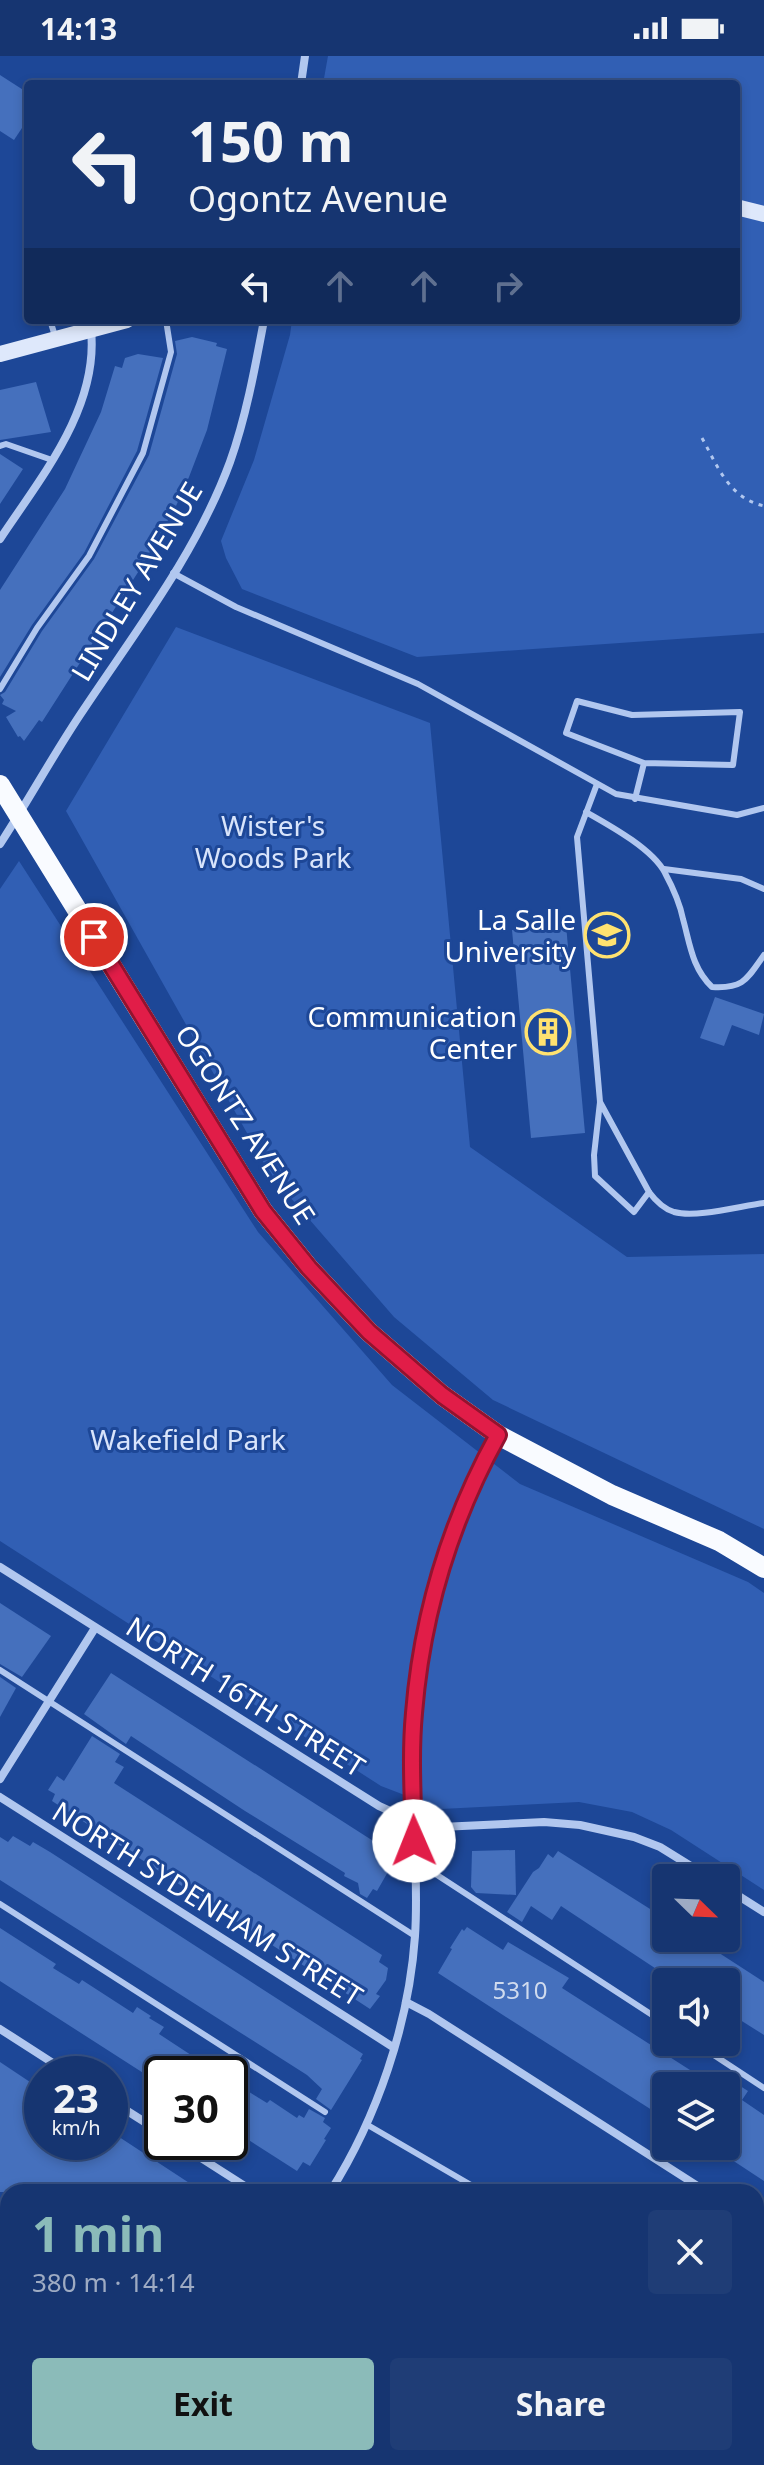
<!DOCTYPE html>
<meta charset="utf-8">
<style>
:root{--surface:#163571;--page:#1f3d76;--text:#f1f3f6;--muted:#9eabc3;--line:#355084;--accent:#8bbbb9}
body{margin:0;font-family:"Noto Sans",sans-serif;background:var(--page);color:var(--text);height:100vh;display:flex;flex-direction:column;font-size:30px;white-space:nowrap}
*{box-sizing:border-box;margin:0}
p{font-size:26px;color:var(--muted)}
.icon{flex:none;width:44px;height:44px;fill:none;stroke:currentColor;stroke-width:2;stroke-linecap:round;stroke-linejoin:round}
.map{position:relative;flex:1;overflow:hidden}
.drawer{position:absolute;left:0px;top:2128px;width:764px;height:282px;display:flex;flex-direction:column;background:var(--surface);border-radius:24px 24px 0 0;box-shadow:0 4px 12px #0003,0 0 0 2px var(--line)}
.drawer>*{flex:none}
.guide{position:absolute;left:24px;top:24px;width:716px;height:244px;border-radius:8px;box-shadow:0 4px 12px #0003,0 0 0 2px var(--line);background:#163571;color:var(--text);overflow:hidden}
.needle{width:52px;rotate:113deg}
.buttons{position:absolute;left:652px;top:1808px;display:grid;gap:16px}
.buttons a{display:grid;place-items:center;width:88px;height:88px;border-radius:8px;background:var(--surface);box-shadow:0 4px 12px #0003,0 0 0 2px var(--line);font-size:40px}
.speed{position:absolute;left:24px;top:2000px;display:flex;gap:16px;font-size:40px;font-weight:700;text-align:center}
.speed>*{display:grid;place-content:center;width:104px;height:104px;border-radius:50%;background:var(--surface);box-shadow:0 4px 12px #0003,0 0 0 2px var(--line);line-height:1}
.speed small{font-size:20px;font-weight:400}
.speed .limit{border:4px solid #111;border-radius:12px;background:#fff;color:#111}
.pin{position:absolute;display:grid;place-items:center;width:68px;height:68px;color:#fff;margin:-34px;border:4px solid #fff;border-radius:50%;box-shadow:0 2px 8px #0007}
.me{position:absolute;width:88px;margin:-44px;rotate:359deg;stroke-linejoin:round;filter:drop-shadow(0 0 6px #0008)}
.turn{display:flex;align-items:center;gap:28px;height:168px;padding:0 32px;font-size:36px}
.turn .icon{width:104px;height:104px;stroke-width:2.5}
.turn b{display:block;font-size:56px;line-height:68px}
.lanes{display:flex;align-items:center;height:76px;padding:0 32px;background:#0003;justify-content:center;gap:40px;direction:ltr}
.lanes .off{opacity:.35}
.round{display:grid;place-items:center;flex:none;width:84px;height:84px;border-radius:8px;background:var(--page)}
.summary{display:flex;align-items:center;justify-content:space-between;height:136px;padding:0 32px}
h1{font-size:48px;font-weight:700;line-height:60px;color:var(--accent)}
.primary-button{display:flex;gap:16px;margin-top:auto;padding:16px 32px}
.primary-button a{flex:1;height:92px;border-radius:8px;background:var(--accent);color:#111;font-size:32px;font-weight:700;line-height:92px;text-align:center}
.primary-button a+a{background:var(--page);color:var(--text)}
.status{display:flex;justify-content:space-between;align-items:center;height:56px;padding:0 40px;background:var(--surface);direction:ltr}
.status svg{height:22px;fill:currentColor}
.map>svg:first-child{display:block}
.green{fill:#315fb4}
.building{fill:#4570bd}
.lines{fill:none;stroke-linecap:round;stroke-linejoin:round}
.path{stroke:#b1c7ef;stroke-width:3;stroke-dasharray:4 6;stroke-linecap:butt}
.lane{stroke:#b1c7ef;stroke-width:6}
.street{stroke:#b1c7ef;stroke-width:8}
.secondary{stroke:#dee8fb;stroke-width:16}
.primary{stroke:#f9fbff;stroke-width:20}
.route-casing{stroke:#92132f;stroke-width:20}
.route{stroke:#e11d48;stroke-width:14}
.labels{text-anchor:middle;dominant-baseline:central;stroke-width:6;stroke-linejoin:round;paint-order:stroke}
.number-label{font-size:24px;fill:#d0dbee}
.street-label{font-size:28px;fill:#fff;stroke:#1d4797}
.park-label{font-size:28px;fill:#d8e4fb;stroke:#1d4797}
.poi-label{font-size:28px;fill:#fff;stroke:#1d4797;text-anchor:end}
</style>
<div class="status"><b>14:13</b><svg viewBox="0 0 49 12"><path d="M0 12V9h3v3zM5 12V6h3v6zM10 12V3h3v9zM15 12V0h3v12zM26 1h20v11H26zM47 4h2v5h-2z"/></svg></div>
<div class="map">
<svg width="764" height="2409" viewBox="0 0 764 2409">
<rect width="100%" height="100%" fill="#1d4797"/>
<g class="green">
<polygon points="328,0 764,0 764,577 417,601 242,533 226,502 221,485 254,404 290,279 292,264 736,264 736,28 323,28"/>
<polygon points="176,571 430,667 470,1091 627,1201 764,1198 764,1473 493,1344 394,1261 270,1118 66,755"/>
<polygon points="19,805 258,1176 392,1329 520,1428 748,1526 764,1537 764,1834 671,1774 632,1756 579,1746 441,1753 381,1730 0,1485 0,833"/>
</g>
<g class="building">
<polygon points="0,19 28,37 28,63 14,84 0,75"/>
<polygon points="192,281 217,287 216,290 227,293 207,374 189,421 176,450 142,510 42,666 39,664 24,685 20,680 18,681 6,661 16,655 2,648 4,644 0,639 5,636 42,575 94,503 149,399 177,298 175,285"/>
<polygon points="138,298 163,302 137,395 84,497 32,569 0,621 0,534 65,433 101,356 115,310 122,312 125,302"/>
<polygon points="36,326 51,376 0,384 0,334"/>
<polygon points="0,398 23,413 0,448"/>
<polygon points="566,869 585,1077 531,1082 512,874"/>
<polygon points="715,941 764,958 759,979 732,969 724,990 700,982"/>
<polygon points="0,1547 51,1580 22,1621 0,1608"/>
<polygon points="111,1617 392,1797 388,1804 393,1807 377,1835 373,1833 367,1842 360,1838 358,1827 344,1820 345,1817 245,1755 131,1680 126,1688 84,1658"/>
<polygon points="0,1621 16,1632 0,1661"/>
<polygon points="92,1680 120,1698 115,1706 124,1711 114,1727 382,1899 379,1906 388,1912 386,1924 376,1938 380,1940 370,1953 52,1745 55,1738 48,1734 57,1720 64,1725"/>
<polygon points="13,1780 30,1790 33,1786 50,1796 363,1998 360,2003 362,2004 331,2054 316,2043 322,2033 307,2019 0,1824 0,1781 8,1786"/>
<polygon points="515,1794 516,1839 476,1837 471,1831 472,1795"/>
<polygon points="558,1795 666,1863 666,1882 696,1882 764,1926 764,1979 737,1962 726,1977 726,1926 676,1926 561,1850 552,1864 531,1850 522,1866 507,1856 533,1816 539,1812 548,1798 553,1802"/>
<polygon points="467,1871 503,1894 508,1886 569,1922 562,1932 715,2030 666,2030 666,2063 506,1961 438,1917 452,1893 450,1892 462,1873 464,1875"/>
<polygon points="0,1872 56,1908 53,1912 79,1928 82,1924 133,1957 137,1951 151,1960 149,1962 164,1971 159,1978 220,2018 162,2018 162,2029 0,1925"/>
<polygon points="0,2006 42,2034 42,2086 110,2086 110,2075 203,2136 0,2136"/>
<polygon points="726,2021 748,2035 742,2044 764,2059 764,2125 726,2100"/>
<polygon points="230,2024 267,2047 270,2044 297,2062 299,2059 304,2062 309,2053 325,2062 323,2066 331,2072 324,2083 326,2084 310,2110 303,2106 297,2115 230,2072"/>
</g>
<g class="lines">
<g class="path">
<polyline points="234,264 235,264"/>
<path d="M702 382C718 411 729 442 764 450"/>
</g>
<g class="lane">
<polyline points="50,264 55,280"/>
<polyline points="0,390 6,388 52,404"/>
<polyline points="173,517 236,551 418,628 616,738 737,759 764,752"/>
<polyline points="0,633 37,572 89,500 143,397 171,296 166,264"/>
<polyline points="597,728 577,781 600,1046 594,1099 595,1120 634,1156 649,1136 600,1046"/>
<polyline points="635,743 644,707 733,709 740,656 632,659 577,645 566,677 644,707"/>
<path d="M586 756C609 769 653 793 665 817 672 830 680 848 683 863 690 888 692 912 712 931 744 933 747 923 764 899"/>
<polyline points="664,813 741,823 764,833"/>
<path d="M649 1136C655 1144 664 1153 674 1156 697 1162 740 1150 764 1147"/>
<polyline points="0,1614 415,1880"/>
<polyline points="414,1804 666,1968"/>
<polyline points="0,1848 325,2056"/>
<polyline points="694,1986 764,2032"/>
<polyline points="366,2068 483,2136"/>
<polyline points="756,2294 764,2298"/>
<polyline points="160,2402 170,2409"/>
<polyline points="492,2402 504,2409"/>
<polyline points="279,2409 283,2402"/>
<polyline points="616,2409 620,2402"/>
</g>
<g class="street">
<polyline points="301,28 305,0"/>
<path d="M0 483C41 421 99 352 91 274"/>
<path d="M0 788C29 744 54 697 84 653 136 575 197 496 230 406 246 361 255 312 264 264"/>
<polyline points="0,1511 379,1750 423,1770 441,1771 544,1766 580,1769 634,1781 660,1791 710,1822"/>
<polyline points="0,1723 95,1572"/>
<polyline points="0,1741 393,1991"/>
<polyline points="726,1832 764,1856"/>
<polyline points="406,1946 429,1958 707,2136"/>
<polyline points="0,1973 70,2018"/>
<polyline points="110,2044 162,2077"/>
<polyline points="176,2086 254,2136"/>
<path d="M330 2136C377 2062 409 1968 415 1880 420 1805 407 1730 414 1656 423 1557 449 1466 497 1380"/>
<polyline points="756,2167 764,2172"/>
<polyline points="0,2196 8,2202"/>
<polyline points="756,2387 764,2373"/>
<polyline points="321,2402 332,2409"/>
<polyline points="674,2402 686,2409"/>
<polyline points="155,2409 160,2402"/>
<polyline points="743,2409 747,2402"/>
</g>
<g class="secondary">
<polyline points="736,151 764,158"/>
<polyline points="0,298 127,264"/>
</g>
<polyline class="primary" points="0,729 263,1155 309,1212 369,1276 442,1339 498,1379 612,1439 719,1485 764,1512"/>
</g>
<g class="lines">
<g class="route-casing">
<path id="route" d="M94 881 263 1155 309 1212 369 1276 442 1339 498 1379C450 1466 422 1558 414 1657 410 1700 413 1743 414 1785"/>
</g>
<use href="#route" class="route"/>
</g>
<defs>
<g id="university-ring" transform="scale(2.3)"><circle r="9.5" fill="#1d4797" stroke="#ffe270" stroke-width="1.5"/><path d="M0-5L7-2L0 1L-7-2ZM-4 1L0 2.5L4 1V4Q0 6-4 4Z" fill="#ffe270"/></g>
<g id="building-ring" transform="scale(2.3)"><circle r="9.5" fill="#1d4797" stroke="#ffe270" stroke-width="1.5"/><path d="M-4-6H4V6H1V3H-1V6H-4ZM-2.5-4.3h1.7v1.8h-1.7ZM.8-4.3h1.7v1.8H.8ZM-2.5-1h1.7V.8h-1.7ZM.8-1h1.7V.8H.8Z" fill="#ffe270"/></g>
</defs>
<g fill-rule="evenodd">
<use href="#university-ring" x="607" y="879"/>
<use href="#building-ring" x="548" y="976"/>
</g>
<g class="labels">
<g class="number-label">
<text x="520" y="1933">5310</text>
</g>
<g class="street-label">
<text transform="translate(136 525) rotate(-59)">LINDLEY AVENUE</text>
<text transform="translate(246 1068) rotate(57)">OGONTZ AVENUE</text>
<text transform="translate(246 1640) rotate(32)">NORTH 16TH STREET</text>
<text transform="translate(208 1847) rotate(32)">NORTH SYDENHAM STREET</text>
</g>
<g class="park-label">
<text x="273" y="769">Wister's<tspan x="273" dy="32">Woods Park</tspan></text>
<text x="188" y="1383">Wakefield Park</text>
</g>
<g class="poi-label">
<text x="576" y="863">La Salle<tspan x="576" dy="32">University</tspan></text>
<text x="517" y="960">Communication<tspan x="517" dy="32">Center</tspan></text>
</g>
</g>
</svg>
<div class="buttons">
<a><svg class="needle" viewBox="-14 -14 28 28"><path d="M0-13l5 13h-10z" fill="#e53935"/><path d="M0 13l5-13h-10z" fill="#9eabc3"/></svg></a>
<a><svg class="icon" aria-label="sound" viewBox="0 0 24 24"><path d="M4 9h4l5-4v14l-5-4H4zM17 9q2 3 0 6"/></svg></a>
<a><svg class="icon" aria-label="layers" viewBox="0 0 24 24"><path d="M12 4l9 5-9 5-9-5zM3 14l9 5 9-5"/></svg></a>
</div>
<div class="speed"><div>23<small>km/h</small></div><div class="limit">30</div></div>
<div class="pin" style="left:94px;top:881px;background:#d93025"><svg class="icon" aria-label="arrive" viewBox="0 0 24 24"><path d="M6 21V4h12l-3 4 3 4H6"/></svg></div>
<svg class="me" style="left:414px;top:1785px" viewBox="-20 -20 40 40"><circle r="19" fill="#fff"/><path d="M0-13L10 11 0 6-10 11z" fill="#e11d48"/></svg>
<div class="guide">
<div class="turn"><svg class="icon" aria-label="left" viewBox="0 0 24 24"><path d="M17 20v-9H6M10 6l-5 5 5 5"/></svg><div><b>150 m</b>Ogontz Avenue</div></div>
<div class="lanes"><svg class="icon" aria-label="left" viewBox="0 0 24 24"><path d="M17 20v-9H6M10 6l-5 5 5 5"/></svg><svg class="icon off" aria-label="ahead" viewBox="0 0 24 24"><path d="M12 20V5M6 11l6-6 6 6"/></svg><svg class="icon off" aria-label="ahead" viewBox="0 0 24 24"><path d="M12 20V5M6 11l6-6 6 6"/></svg><svg class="icon off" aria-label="right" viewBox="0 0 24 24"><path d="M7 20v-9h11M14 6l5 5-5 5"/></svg></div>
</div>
<section class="drawer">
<div class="summary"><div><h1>1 min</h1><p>380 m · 14:14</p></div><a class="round"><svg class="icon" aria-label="close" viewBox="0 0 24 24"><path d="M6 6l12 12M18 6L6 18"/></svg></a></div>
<div class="primary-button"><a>Exit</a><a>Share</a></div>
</section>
</div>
